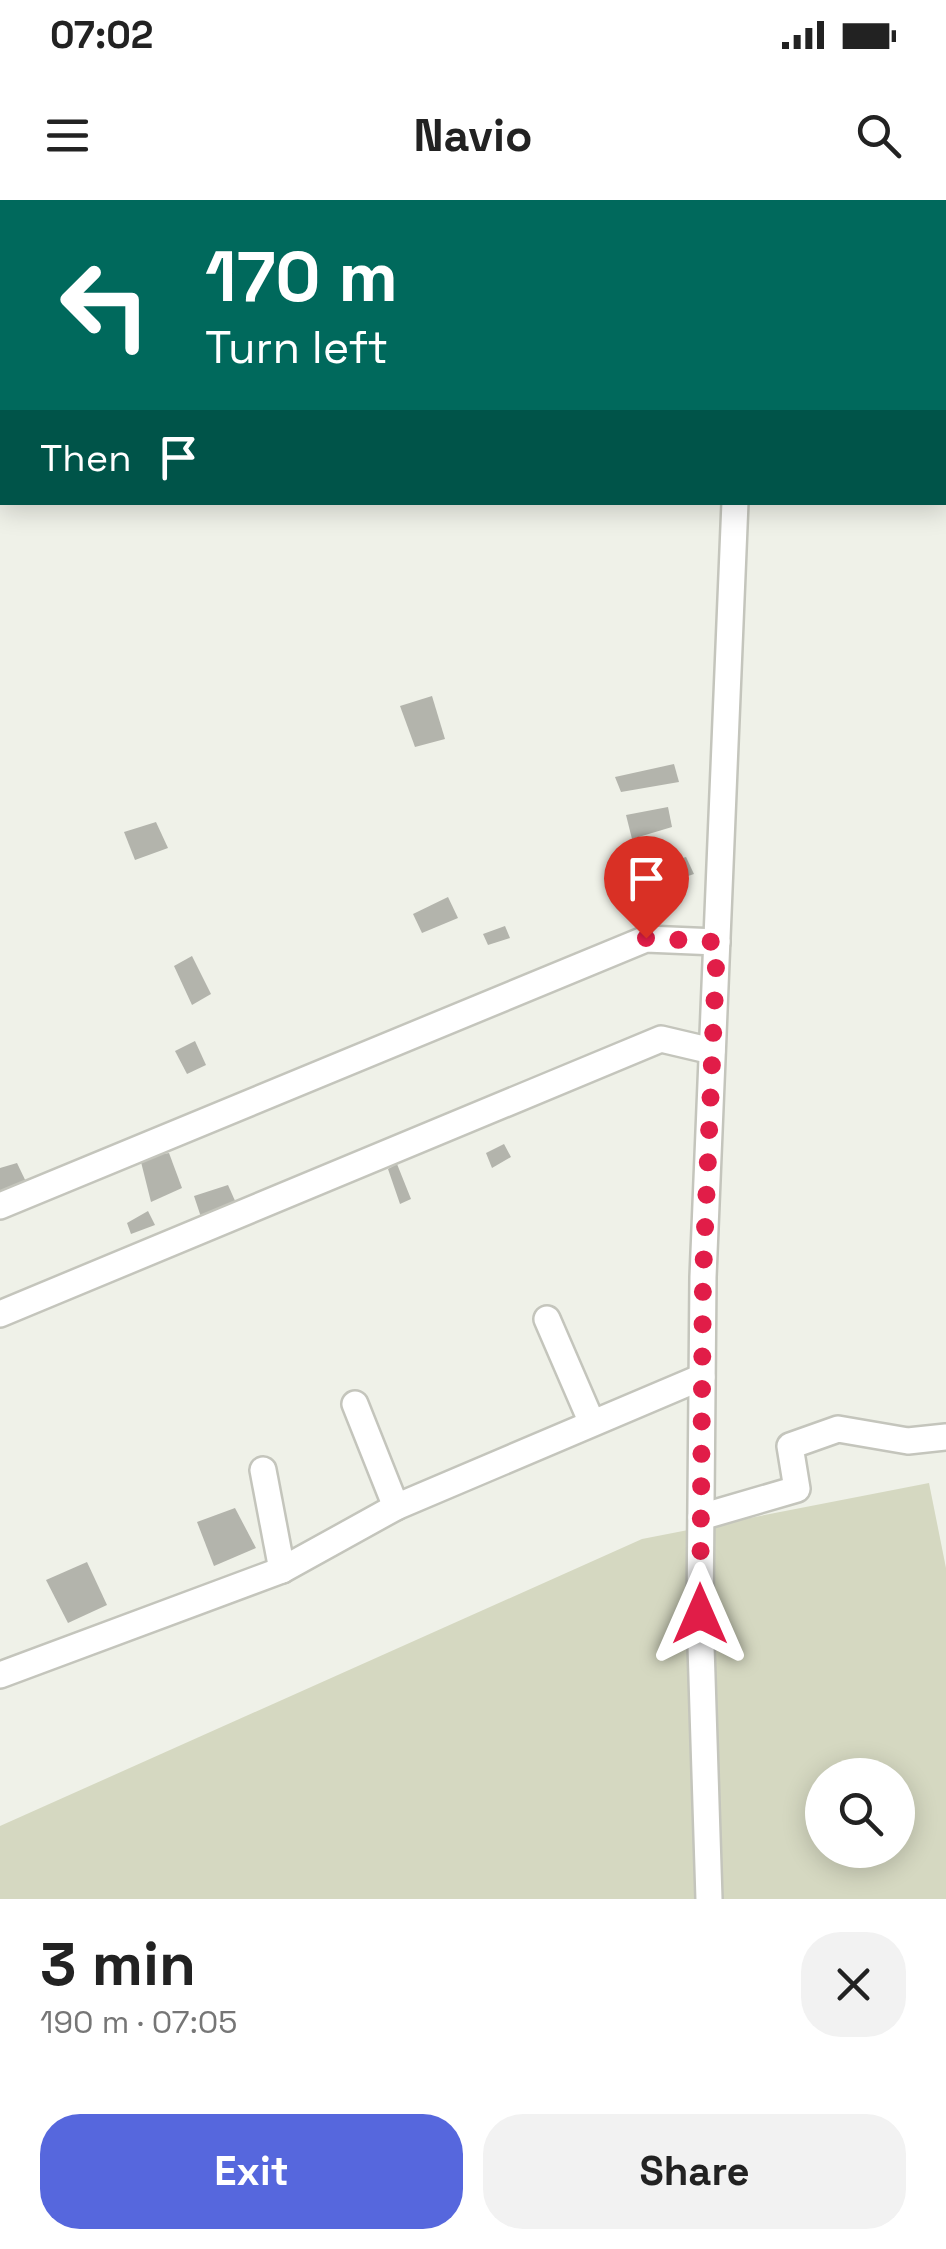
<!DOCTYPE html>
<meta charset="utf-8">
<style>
:root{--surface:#fff;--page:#f2f2f2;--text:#222;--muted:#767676;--accent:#5667dd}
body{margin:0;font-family:"Space Grotesk",sans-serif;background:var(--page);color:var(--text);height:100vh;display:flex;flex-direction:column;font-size:38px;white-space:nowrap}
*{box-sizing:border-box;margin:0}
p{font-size:32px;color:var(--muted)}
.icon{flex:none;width:55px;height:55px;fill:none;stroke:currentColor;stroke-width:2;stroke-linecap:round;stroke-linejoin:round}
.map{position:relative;height:1699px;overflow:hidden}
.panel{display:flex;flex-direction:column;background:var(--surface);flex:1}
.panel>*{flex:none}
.guide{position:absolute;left:0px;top:0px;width:948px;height:305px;box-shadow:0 5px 25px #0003;background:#00695c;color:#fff;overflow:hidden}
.tools{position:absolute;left:805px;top:1558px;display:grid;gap:20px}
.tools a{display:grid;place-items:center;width:110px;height:110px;border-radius:50%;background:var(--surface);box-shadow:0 5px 25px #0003;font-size:50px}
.pin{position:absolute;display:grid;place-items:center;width:85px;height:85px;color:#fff;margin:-102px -42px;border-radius:50% 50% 50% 0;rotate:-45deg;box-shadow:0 0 10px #0007}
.pin .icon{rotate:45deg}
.me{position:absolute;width:110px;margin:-55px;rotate:0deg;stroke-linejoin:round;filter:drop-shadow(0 0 8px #0008)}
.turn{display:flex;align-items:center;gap:35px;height:210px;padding:0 40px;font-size:45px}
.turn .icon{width:130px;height:130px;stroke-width:2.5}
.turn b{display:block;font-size:70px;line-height:85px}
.then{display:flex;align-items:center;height:95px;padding:0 40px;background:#0003;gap:20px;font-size:38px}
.round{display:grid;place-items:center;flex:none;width:105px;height:105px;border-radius:40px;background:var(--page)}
.headline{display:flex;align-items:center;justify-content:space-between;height:170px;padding:0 40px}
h1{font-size:60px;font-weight:800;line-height:75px}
.cta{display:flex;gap:20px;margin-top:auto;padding:20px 40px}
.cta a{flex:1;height:115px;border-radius:40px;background:var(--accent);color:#fff;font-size:40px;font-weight:800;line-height:115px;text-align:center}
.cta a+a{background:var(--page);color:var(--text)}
.status{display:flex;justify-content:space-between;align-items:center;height:70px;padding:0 50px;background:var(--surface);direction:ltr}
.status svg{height:28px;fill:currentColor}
header{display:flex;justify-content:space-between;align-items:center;height:130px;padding:0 40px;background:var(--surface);font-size:45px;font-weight:800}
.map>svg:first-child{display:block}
.green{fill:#d5d8c1;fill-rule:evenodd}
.building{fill:#b3b4ac}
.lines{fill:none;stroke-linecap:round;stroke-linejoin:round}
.street-casing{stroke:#c4c5bc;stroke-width:30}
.street{stroke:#fff;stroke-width:25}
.route{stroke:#e11d48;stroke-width:18;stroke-dasharray:0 32.4}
</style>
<div class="status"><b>07:02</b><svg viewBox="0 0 49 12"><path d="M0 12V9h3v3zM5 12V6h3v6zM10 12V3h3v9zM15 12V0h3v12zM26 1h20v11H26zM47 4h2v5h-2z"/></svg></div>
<header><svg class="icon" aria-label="menu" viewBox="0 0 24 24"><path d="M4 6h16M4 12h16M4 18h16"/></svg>Navio<svg class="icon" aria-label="search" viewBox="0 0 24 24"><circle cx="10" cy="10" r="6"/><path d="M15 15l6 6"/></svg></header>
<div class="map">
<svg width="946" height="1699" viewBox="0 0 946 1699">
<rect width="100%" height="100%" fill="#eff1e8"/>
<path class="green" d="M929 1283 946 1368V1699H0V1626L642 1339ZM822 1575H898V1650H822Z"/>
<g class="building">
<polygon points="432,496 445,539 415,547 400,506"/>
<polygon points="674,564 679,582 621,592 615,577"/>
<polygon points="668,607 672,627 632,639 626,615"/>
<polygon points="156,622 168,648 135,660 124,632"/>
<polygon points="686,657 694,674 653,688 647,668"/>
<polygon points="448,697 458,718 422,733 413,714"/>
<polygon points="505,726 510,738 488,745 483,734"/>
<polygon points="192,756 211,794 192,805 174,766"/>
<polygon points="195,841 206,865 187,874 175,851"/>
<polygon points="504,944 511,957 492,968 486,953"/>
<polygon points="169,953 182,988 151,1002 140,958"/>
<polygon points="17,963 29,988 0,994 0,968"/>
<polygon points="397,964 411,999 400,1004 388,969"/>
<polygon points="228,985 236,1003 202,1020 194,996"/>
<polygon points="148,1011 155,1025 131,1034 127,1023"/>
<polygon points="235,1308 256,1348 214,1366 197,1322"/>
<polygon points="87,1362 107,1405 68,1423 46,1380"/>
</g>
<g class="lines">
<g class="street-casing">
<g id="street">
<polyline points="740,0 740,2"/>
<polyline points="0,1006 646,739 717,742"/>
<polyline points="0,1114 661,839 712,851"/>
<polyline points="547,1119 592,1223"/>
<polyline points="355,1204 396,1307"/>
<polyline points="263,1270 282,1370"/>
<polyline points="701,1317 797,1289 790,1246 838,1229 908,1241 946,1237"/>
<polyline points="0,1475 282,1370 396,1307 702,1177"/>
<polyline points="709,1699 700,1414 703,1077 735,302"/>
</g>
</g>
<use href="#street" class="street"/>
</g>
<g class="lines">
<polyline class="route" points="646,738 717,742 703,1077 700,1414"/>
</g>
</svg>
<div class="tools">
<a><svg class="icon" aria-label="search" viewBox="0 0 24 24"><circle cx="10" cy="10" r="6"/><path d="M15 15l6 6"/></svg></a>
</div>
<div class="pin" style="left:646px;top:738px;background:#d93025"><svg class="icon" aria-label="arrive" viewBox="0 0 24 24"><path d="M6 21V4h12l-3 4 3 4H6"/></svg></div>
<svg class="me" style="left:700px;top:1414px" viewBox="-20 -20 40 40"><path d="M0-17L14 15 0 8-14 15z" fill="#e11d48" stroke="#fff" stroke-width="4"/></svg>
<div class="guide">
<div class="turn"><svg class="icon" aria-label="left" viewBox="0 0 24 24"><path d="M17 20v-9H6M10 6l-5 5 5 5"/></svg><div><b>170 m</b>Turn left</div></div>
<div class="then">Then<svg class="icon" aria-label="arrive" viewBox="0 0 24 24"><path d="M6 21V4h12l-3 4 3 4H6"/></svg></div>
</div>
</div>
<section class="panel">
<div class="headline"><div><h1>3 min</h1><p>190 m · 07:05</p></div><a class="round"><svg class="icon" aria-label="close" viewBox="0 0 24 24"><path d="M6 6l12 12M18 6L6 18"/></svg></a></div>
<div class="cta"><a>Exit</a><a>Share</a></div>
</section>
